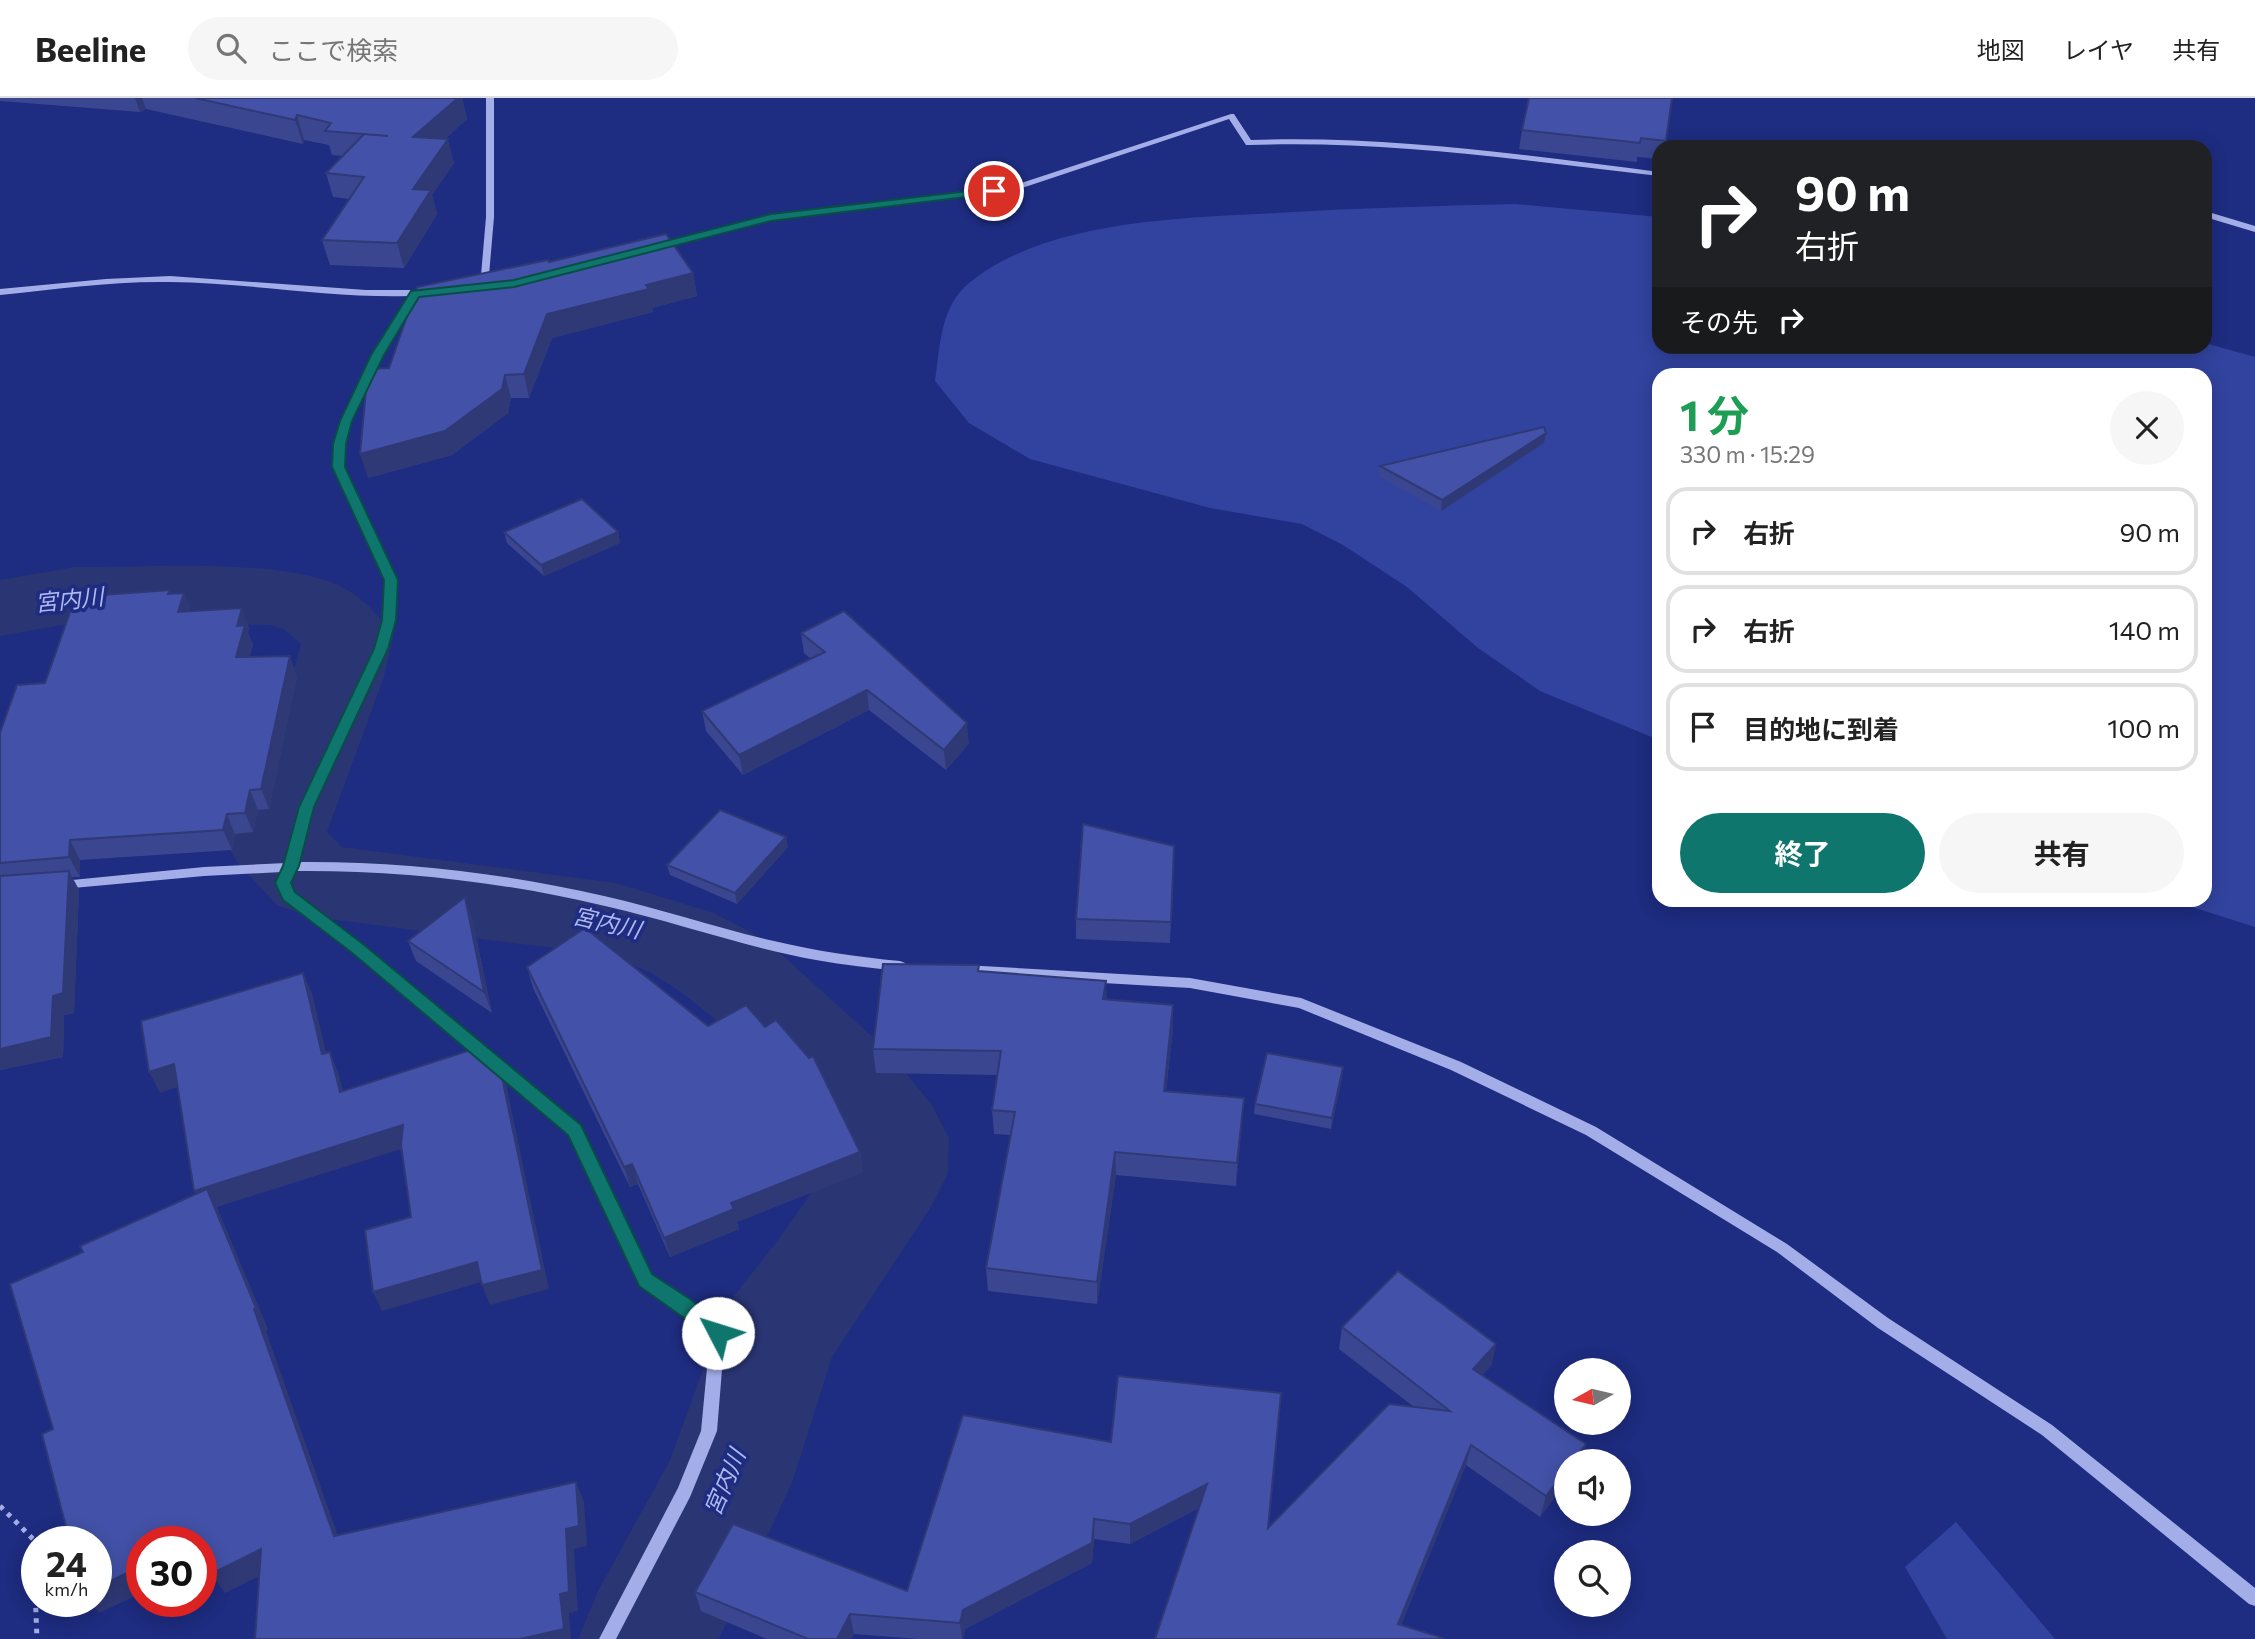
<!DOCTYPE html>
<html lang="ja">
<meta charset="utf-8">
<style>
:root{--surface:#fff;--page:#f6f6f6;--text:#222;--muted:#767676;--line:#e0e0e0;--accent:#0f766e}
body{margin:0;font-family:Commissioner,"Noto Sans JP",sans-serif;background:var(--page);color:var(--text);height:100vh;display:flex;flex-direction:column;font-size:26px;white-space:nowrap}
*{box-sizing:border-box;margin:0}
p{font-size:23px;color:var(--muted)}
.icon{flex:none;width:38px;height:38px;fill:none;stroke:currentColor;stroke-width:2;stroke-linecap:round;stroke-linejoin:round}
.map{position:relative;flex:1;overflow:hidden}
.side{position:absolute;left:1652px;top:270px;width:560px;height:539px;display:flex;flex-direction:column;background:var(--surface);border-radius:21px;box-shadow:0 4px 18px #0003}
.side>*{flex:none}
.hud{position:absolute;left:1652px;top:42px;width:560px;height:214px;border-radius:21px;box-shadow:0 4px 18px #0003;background:#202124;color:#fff;overflow:hidden}
.needle{width:46px;rotate:262deg}
.controls{position:absolute;left:1554px;top:1260px;display:grid;gap:14px}
.controls a{display:grid;place-items:center;width:77px;height:77px;border-radius:50%;background:var(--surface);box-shadow:0 4px 18px #0003;font-size:35px}
.speed{position:absolute;left:21px;top:1428px;display:flex;gap:14px;font-size:35px;font-weight:700;text-align:center}
.speed>*{display:grid;place-content:center;width:91px;height:91px;border-radius:50%;background:var(--surface);box-shadow:0 4px 18px #0003;line-height:1}
.speed small{font-size:18px;font-weight:400}
.speed .limit{border:10px solid #d22;background:#fff;color:#111}
.pin{position:absolute;display:grid;place-items:center;width:60px;height:60px;color:#fff;margin:-30px;border:4px solid #fff;border-radius:50%;box-shadow:0 2px 7px #0007}
.me{position:absolute;width:77px;margin:-38px;rotate:310deg;stroke-linejoin:round;filter:drop-shadow(0 0 5px #0008)}
.turn{display:flex;align-items:center;gap:24px;height:147px;padding:0 28px;font-size:32px}
.turn .icon{width:91px;height:91px;stroke-width:2.5}
.turn b{display:block;font-size:49px;line-height:60px}
.then{display:flex;align-items:center;height:66px;padding:0 28px;background:#0003;gap:14px;font-size:26px}
.round{display:grid;place-items:center;flex:none;width:74px;height:74px;border-radius:37px;background:var(--page)}
.headline{display:flex;align-items:center;justify-content:space-between;height:119px;padding:0 28px}
h1{font-size:42px;font-weight:700;line-height:52px;color:#1e9e55}
.primary-button{display:flex;gap:14px;margin-top:auto;padding:14px 28px}
.primary-button a{flex:1;height:80px;border-radius:42px;background:var(--accent);color:#fff;font-size:28px;font-weight:700;line-height:80px;text-align:center}
.primary-button a+a{background:var(--page);color:var(--text)}
ul{padding:0;list-style:none}
li{display:flex;align-items:center;gap:21px;height:88px;margin:0 14px 10px;padding:0 14px;border:4px solid var(--line);border-radius:21px}
li div{flex:1}
li b{display:block;font-size:26px}
li em{font-style:normal}
header{display:flex;align-items:center;gap:42px;box-sizing:border-box;height:98px;padding:0 35px;background:var(--surface);border-bottom:2px solid var(--line)}
header strong{font-size:33px}
nav{display:flex;gap:38px;margin-inline-start:auto;font-size:24px}
.search{width:490px;height:63px;background:var(--page);display:flex;align-items:center;gap:18px;box-sizing:border-box;padding:0 24px;border-radius:38px;color:var(--muted);font-size:26px}
.map>svg:first-child{display:block}
.green{fill:#32439f}
.lines{fill:none;stroke-linecap:round;stroke-linejoin:round}
.river{fill:#2a3574;fill-rule:evenodd}
.path{stroke:#a3aee9;stroke-width:5;stroke-dasharray:4.5 6;stroke-linecap:butt}
.minor{fill:#a3aee9;fill-rule:evenodd}
.wall{fill:#3a4790}
.shaded-wall{fill:#2f3976}
.building{fill:#4352a8;stroke:#2f3976;stroke-width:2}
.route{fill:#0f766e;stroke:#0a4d48;stroke-width:2}
.labels{text-anchor:middle;dominant-baseline:central;stroke-width:7;stroke-linejoin:round;paint-order:stroke}
.water-label{font-size:23px;font-style:italic;fill:#afb9f0;stroke:#1e2c81}
</style>
<header>
<strong>Beeline</strong>
<div class="search"><svg class="icon" aria-label="search" viewBox="0 0 24 24"><circle cx="10" cy="10" r="6"/><path d="M15 15l6 6"/></svg>ここで検索</div>
<nav><a>地図</a><a>レイヤ</a><a>共有</a></nav>
</header>
<div class="map">
<svg width="2255" height="1541" viewBox="0 0 2255 1541">
<rect width="100%" height="100%" fill="#1e2c81"/>
<g class="green">
<path d="M1515 106 1659 119V248H2205V245L2255 259V829L2170 802H2205V276H1659V642L1540 593 1478 550 1407 489 1343 447 1302 426 1210 410 1030 361 969 325 935 283C940 249 940 209 969 185 1046 122 1180 120 1275 115 1355 110 1435 108 1515 106Z"/>
<polygon points="1956,1424 2055,1541 1947,1541 1905,1469"/>
</g>
<g class="lines">
<path class="river" d="M74 469C142 470 295 458 349 493 368 504 382 521 393 539L384 579 327 734 342 749 616 785 714 815 749 833 781 856 886 951 932 1007 949 1040 948 1075 931 1109 832 1259 792 1385 719 1541H578L598 1493 670 1362 716 1236 734 1198 778 1142 833 1064 834 1049C793 994 702 897 640 870 598 853 549 850 504 844 441 836 377 827 314 819L278 808 239 767 224 742 292 579 301 546 285 532 271 527 74 525 0 538V482Z"/>
<polyline class="path" points="0,1408 33,1441 37,1541"/>
<g class="minor">
<polygon points="486,0 494,0 494,119 488,189 484,192 480,189 486,119"/>
<path d="M1231 16H1234L1251 42C1389 37 1523 57 1659 74V78C1522 62 1387 42 1249 47H1246L1229 21 1013 93 772 121 658 153 654 150 771 116 1012 88Z"/>
<polygon points="2205,113 2255,128 2255,134 2205,119"/>
<path d="M170 178 366 192H431L435 195 431 198H418L382 257 351 323 345 346 344 369 396 482 394 522 386 551 312 709 298 764C401 763 504 775 604 798 661 811 717 830 774 843 816 853 857 859 900 863L905 865 906 868 905 871 900 873C872 870 844 867 816 862 744 849 676 824 605 808 504 784 399 772 295 773L289 785 293 795 361 847 580 1028 651 1178 689 1202 723 1230 725 1235 717 1333 690 1399 616 1541H599L678 1390 701 1333 710 1238 679 1212 641 1186 570 1036 353 853 284 801 277 785 282 774 204 778 62 791 56 787 62 783 204 769 286 765 300 709 376 551 384 522 386 482 334 369 335 346 341 323 372 257 409 198C329 200 250 185 170 184 113 183 56 191 0 197V191L106 181Z"/>
<polygon points="964,867 1190,880 1301,900 1461,964 1596,1029 1787,1146 1888,1220 2052,1327 2255,1490 2255,1508 2249,1506 2042,1337 1878,1230 1777,1154 1586,1037 1451,972 1299,910 1190,890 964,877 959,875 958,872 959,869"/>
</g>
</g>
<g class="wall">
<polygon points="0,0 462,0 467,21 445,41 454,65 432,97 437,116 404,170 330,167 322,142 349,101 333,99 326,75 342,58 332,57 329,47 304,42 303,46 146,11 140,14 0,3"/>
<polygon points="1529,0 1666,43 1665,49 1659,49 1659,61 1637,59 1637,64 1519,51 1522,32"/>
<polygon points="549,164 693,175 697,198 652,210 653,214 552,240 529,300 511,300 508,315 452,357 368,380 389,270"/>
<polygon points="1546,335 1544,345 1441,413 1379,378 1380,368"/>
<polygon points="504,434 618,434 620,445 544,478 507,445"/>
<polygon points="171,496 192,513 249,529 248,535 253,547 249,559 297,578 269,711 258,712 253,734 235,736 232,752 80,762 80,779 72,779 79,792 74,915 64,917 63,959 0,972 0,635"/>
<polygon points="801,535 969,645 946,672 869,612 743,677 706,633 702,613 811,561 804,555"/>
<polygon points="786,739 788,749 737,806 670,777 667,767"/>
<polygon points="1174,748 1170,845 1076,841 1076,821"/>
<polygon points="472,820 492,915 416,863 408,843"/>
<polygon points="527,869 860,1054 863,1074 737,1124 739,1131 670,1159 638,1086 630,1089 533,890"/>
<polygon points="979,873 1106,902 1173,907 1173,931 1166,993 1244,1000 1236,1088 1116,1077 1097,1206 988,1193 986,1170 1011,1037 994,1036 992,1012 998,977 876,975 873,951"/>
<polygon points="1342,980 1331,1031 1254,1016 1255,1006"/>
<polygon points="1342,1229 1496,1246 1491,1268 1482,1277 1586,1346 1580,1363 1566,1363 1566,1384 1540,1419 1466,1367 1401,1527 1155,1541 1199,1410 1130,1446 1094,1441 1092,1465 965,1531 963,1541 919,1541 854,1536 851,1541 767,1541 701,1513 695,1494 907,1493 963,1317 1268,1430 1414,1309 1339,1251"/>
</g>
<g class="shaded-wall">
<polygon points="135,0 142,0 146,11 140,14"/>
<polygon points="458,0 462,0 467,21 420,63 413,39"/>
<polygon points="297,17 304,42 303,46 295,22"/>
<polygon points="448,41 454,65 432,97 437,116 404,170 397,145 413,91"/>
<polygon points="693,175 697,198 652,210 653,214 552,240 529,300 524,276 547,216 646,187"/>
<polygon points="505,277 511,300 508,315 452,357 368,380 360,356"/>
<polygon points="1546,335 1544,345 1441,413 1442,402"/>
<polygon points="618,434 620,445 544,478 541,467"/>
<polygon points="184,495 192,514 178,514"/>
<polygon points="242,510 249,529 248,535 253,547 244,579 236,559 237,528"/>
<polygon points="290,558 297,578 269,711 261,691"/>
<polygon points="867,592 869,612 743,677 739,657"/>
<polygon points="967,625 969,645 946,672 944,652"/>
<polygon points="250,692 258,712 253,734 245,715"/>
<polygon points="227,716 235,736 232,752 223,732"/>
<polygon points="786,739 788,749 737,806 735,795"/>
<polygon points="70,742 80,762 80,779 69,759"/>
<polygon points="69,773 79,792 74,915 64,917 63,959 0,972 0,951 53,898"/>
<polygon points="465,799 472,820 492,915 484,894"/>
<polygon points="303,875 312,895 331,976 322,956"/>
<polygon points="1106,883 1107,907 1103,901"/>
<polygon points="1173,907 1173,931 1163,1017 1164,993"/>
<polygon points="330,954 338,974 349,1014 340,994"/>
<polygon points="499,965 506,986 549,1191 490,1207 482,1187"/>
<polygon points="174,966 184,987 160,995 149,974"/>
<polygon points="1343,969 1342,980 1331,1031 1332,1020"/>
<polygon points="1244,1000 1242,1024 1236,1088 1237,1065"/>
<polygon points="403,1027 411,1048 217,1109 268,1231 266,1233 345,1458 334,1438 205,1113 194,1093"/>
<polygon points="860,1054 863,1074 737,1124 739,1131 670,1159 664,1140 731,1105"/>
<polygon points="1115,1054 1116,1077 1097,1206 1097,1184"/>
<polygon points="632,1066 638,1086 630,1089 624,1069"/>
<polygon points="477,1164 485,1183 382,1213 373,1194"/>
<polygon points="1496,1246 1491,1268 1468,1292 1473,1271"/>
<polygon points="1586,1346 1580,1363 1573,1363"/>
<polygon points="1471,1347 1466,1367 1395,1541 1398,1526"/>
<polygon points="1566,1372 1566,1384 1540,1419 1546,1398"/>
<polygon points="576,1384 584,1404 587,1448 574,1451 578,1513 569,1515 571,1541 520,1541 560,1496 566,1431"/>
<polygon points="1207,1386 1206,1406 1130,1446 1130,1426"/>
<polygon points="1094,1421 1094,1441 1092,1465 965,1531 963,1541 962,1541 960,1525 963,1512"/>
<polygon points="200,1441 213,1461 201,1467 201,1444 194,1444"/>
<polygon points="261,1451 274,1471 225,1495 211,1476"/>
<polygon points="142,1468 142,1495 99,1515 89,1503 96,1503 96,1490"/>
<polygon points="850,1516 854,1536 851,1541 837,1541"/>
</g>
<g class="building">
<polygon points="195,0 458,0 413,39 448,41 413,91 431,92 397,145 322,142 364,79 326,75 364,36 388,38 325,33 331,25 297,17 295,22"/>
<polygon points="1529,0 1672,0 1666,43 1641,40 1640,45 1522,32"/>
<polygon points="666,136 693,175 646,187 649,191 547,216 524,276 505,277 502,291 445,333 360,356 368,271 389,270 417,189 548,162 549,164"/>
<polygon points="1544,329 1546,335 1442,402 1380,368"/>
<polygon points="582,401 618,434 541,467 504,434"/>
<polygon points="170,492 168,496 184,495 178,514 242,510 237,528 245,527 236,559 290,558 261,691 250,692 245,715 227,716 223,732 70,742 69,759 0,765 0,635 17,587 45,585 74,503 100,501 102,497"/>
<polygon points="844,513 967,625 944,652 867,592 739,657 702,613 825,554 801,535"/>
<polygon points="720,712 786,739 735,795 667,767"/>
<polygon points="1083,726 1174,748 1171,824 1076,821"/>
<polygon points="69,773 63,895 53,898 51,939 0,951 0,778"/>
<polygon points="465,799 484,894 408,843"/>
<polygon points="585,830 708,928 746,907 765,929 776,922 809,960 813,958 860,1054 731,1105 734,1111 664,1140 632,1066 624,1069 527,869"/>
<polygon points="883,866 979,867 978,873 1106,883 1103,901 1173,907 1164,993 1244,1000 1237,1065 1115,1054 1097,1184 986,1170 1015,1014 992,1012 1001,953 873,951"/>
<polygon points="303,875 322,956 330,954 340,994 480,949 499,965 542,1172 482,1187 477,1164 373,1194 365,1132 411,1119 401,1047 403,1027 194,1093 174,966 149,974 141,923"/>
<polygon points="1267,955 1343,969 1332,1020 1255,1006"/>
<polygon points="207,1091 256,1210 254,1211 334,1438 576,1384 579,1428 566,1431 569,1494 560,1496 564,1531 520,1541 255,1541 261,1451 211,1476 200,1441 194,1444 142,1444 142,1468 96,1490 96,1444 70,1444 42,1336 53,1331 10,1186 83,1154 80,1148"/>
<polygon points="1398,1173 1496,1246 1473,1271 1586,1346 1573,1363 1566,1363 1566,1372 1546,1398 1471,1347 1398,1526 1443,1540 1442,1541 1155,1541 1207,1386 1130,1426 1094,1421 1092,1445 963,1512 960,1525 850,1516 837,1541 808,1541 695,1494 733,1426 907,1493 963,1317 1111,1344 1118,1278 1281,1295 1268,1430 1389,1306 1450,1313 1342,1229"/>
</g>
<polygon class="route" points="994,90 998,91 998,95 771,123 514,189 419,199 384,257 352,323 346,346 345,369 398,482 396,522 388,551 314,709 299,768 291,785 295,794 363,846 581,1027 652,1176 690,1201 725,1229 728,1235 725,1241 718,1244 639,1188 568,1037 351,854 283,802 275,785 283,768 299,709 374,551 382,522 384,482 332,369 333,346 340,323 371,257 411,193 514,182 771,116"/>
<g class="labels">
<g class="water-label">
<text transform="translate(69 501) rotate(-6)">宮内川</text>
<text transform="translate(607 824) rotate(13)">宮内川</text>
<text transform="translate(724 1384) rotate(-67)">宮内川</text>
</g>
</g>
</svg>
<div class="controls">
<a><svg class="needle" viewBox="-14 -14 28 28"><path d="M0-13l5 13h-10z" fill="#e53935"/><path d="M0 13l5-13h-10z" fill="#767676"/></svg></a>
<a><svg class="icon" aria-label="sound" viewBox="0 0 24 24"><path d="M4 9h4l5-4v14l-5-4H4zM17 9q2 3 0 6"/></svg></a>
<a><svg class="icon" aria-label="search" viewBox="0 0 24 24"><circle cx="10" cy="10" r="6"/><path d="M15 15l6 6"/></svg></a>
</div>
<div class="speed"><div>24<small>km/h</small></div><div class="limit">30</div></div>
<div class="pin" style="left:994px;top:93px;background:#d93025"><svg class="icon" aria-label="arrive" viewBox="0 0 24 24"><path d="M6 21V4h12l-3 4 3 4H6"/></svg></div>
<svg class="me" style="left:718px;top:1235px" viewBox="-20 -20 40 40"><circle r="19" fill="#fff"/><path d="M0-13L10 11 0 6-10 11z" fill="#0f766e"/></svg>
<div class="hud">
<div class="turn"><svg class="icon" aria-label="right" viewBox="0 0 24 24"><path d="M7 20v-9h11M14 6l5 5-5 5"/></svg><div><b>90 m</b>右折</div></div>
<div class="then">その先<svg class="icon" aria-label="right" viewBox="0 0 24 24"><path d="M7 20v-9h11M14 6l5 5-5 5"/></svg></div>
</div>
<section class="side">
<div class="headline"><div><h1>1 分</h1><p>330 m · 15:29</p></div><a class="round"><svg class="icon" aria-label="close" viewBox="0 0 24 24"><path d="M6 6l12 12M18 6L6 18"/></svg></a></div>
<ul>
<li><svg class="icon" aria-label="right" viewBox="0 0 24 24"><path d="M7 20v-9h11M14 6l5 5-5 5"/></svg><div><b>右折</b></div><em>90 m</em></li>
<li><svg class="icon" aria-label="right" viewBox="0 0 24 24"><path d="M7 20v-9h11M14 6l5 5-5 5"/></svg><div><b>右折</b></div><em>140 m</em></li>
<li><svg class="icon" aria-label="arrive" viewBox="0 0 24 24"><path d="M6 21V4h12l-3 4 3 4H6"/></svg><div><b>目的地に到着</b></div><em>100 m</em></li>
</ul>
<div class="primary-button"><a>終了</a><a>共有</a></div>
</section>
</div>
